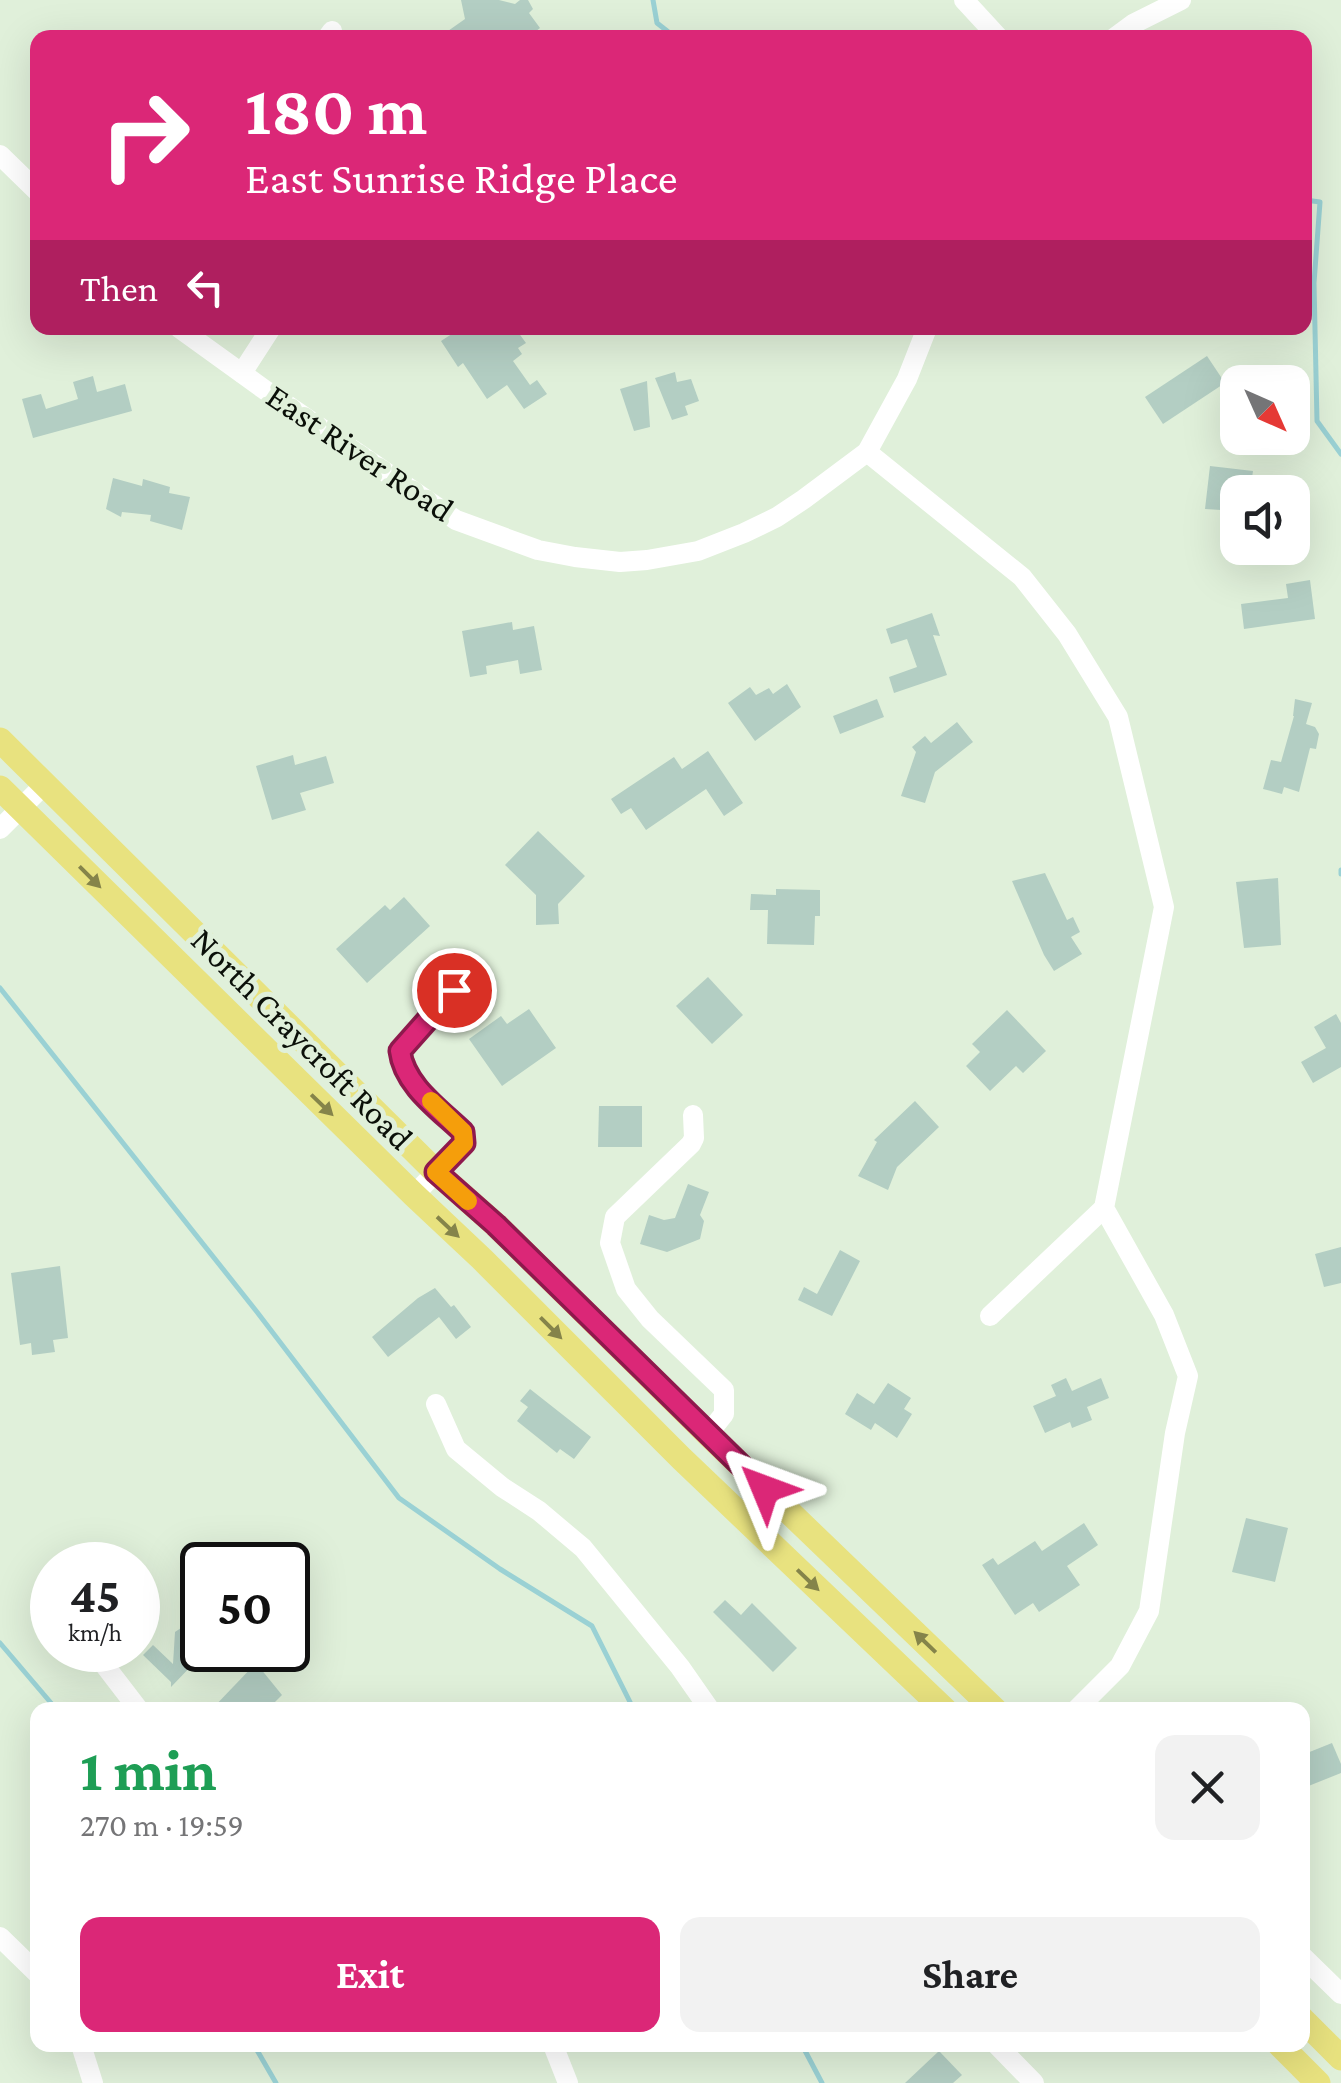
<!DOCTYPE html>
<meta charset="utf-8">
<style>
:root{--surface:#fff;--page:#f2f2f2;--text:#202124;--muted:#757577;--accent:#db2777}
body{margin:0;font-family:"Crimson Pro",serif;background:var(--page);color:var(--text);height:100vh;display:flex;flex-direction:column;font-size:38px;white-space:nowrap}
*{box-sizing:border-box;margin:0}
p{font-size:32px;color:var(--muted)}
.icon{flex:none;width:55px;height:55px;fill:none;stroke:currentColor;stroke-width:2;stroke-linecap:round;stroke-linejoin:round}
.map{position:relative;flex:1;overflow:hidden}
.sheet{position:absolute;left:30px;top:1702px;width:1280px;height:350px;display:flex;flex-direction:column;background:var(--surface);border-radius:20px;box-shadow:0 10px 40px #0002}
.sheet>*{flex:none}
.guide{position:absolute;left:30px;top:30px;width:1282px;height:305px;border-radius:20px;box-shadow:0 10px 40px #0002;background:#db2777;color:#fff;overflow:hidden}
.needle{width:65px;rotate:135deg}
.buttons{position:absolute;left:1220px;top:365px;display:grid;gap:20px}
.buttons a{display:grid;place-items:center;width:90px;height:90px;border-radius:20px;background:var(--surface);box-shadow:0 10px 40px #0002;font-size:50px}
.speed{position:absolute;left:30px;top:1542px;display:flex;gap:20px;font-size:50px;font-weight:700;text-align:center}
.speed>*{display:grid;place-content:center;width:130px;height:130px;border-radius:50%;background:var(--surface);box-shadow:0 10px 40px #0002;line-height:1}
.speed small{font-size:25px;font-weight:400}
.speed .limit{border:5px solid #111;border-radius:15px;background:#fff;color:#111}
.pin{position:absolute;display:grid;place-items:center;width:85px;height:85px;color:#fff;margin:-42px;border:5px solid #fff;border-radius:50%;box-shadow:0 2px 10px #0007}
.me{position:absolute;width:110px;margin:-55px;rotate:314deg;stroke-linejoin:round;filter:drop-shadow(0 0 8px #0008)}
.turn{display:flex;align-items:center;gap:35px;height:210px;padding:0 50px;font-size:45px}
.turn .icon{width:130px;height:130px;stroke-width:2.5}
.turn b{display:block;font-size:70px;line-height:85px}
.then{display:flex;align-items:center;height:95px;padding:0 50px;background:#0003;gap:20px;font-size:38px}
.round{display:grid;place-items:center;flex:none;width:105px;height:105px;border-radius:20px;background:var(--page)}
.head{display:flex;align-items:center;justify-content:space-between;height:170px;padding:0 50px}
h1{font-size:60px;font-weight:700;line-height:75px;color:#1e9e55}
.primary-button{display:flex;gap:20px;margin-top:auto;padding:20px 50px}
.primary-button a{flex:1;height:115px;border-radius:20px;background:var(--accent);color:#fff;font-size:40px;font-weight:700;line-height:115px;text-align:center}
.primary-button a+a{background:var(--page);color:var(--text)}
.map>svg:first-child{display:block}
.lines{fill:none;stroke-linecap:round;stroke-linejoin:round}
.stream{stroke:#9ad1d4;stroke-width:5}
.building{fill:#b3cec3}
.minor{stroke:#fff;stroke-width:20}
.major{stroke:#e8e27f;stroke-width:25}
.oneway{fill:#85844a}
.route-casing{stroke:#8e194d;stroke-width:25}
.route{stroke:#db2777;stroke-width:18}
.slow{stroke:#f59e0b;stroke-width:18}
.labels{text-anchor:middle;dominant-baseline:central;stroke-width:10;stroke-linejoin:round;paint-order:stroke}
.street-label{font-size:35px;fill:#0b1009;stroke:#e0f0da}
</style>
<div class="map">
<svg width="1341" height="2083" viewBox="0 0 1341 2083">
<rect width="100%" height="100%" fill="#e0f0da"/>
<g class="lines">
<g class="stream">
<polyline points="653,0 657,23 676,38"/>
<polyline points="1305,200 1320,202 1314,283 1317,421 1341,454"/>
<polyline points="1341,870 1341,874"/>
<polyline points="0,988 257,1312 399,1498 500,1569 592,1626 634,1710"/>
<polyline points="0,1643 57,1710"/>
<polyline points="254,2045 276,2083"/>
<polyline points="802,2045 822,2083"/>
</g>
</g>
<g class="building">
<polygon points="461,0 499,0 515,4 520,0 528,0 533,9 529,13 540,28 527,38 438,38 465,19"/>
<polygon points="461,328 515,328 526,343 518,348 522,354 513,361 530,385 537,380 547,394 524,409 507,385 487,399 463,363 458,367 441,341"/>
<polygon points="1207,356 1225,383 1163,424 1145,397"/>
<polygon points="675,372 677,382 691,379 699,401 685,406 688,415 672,420 655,378"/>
<polygon points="93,376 97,392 125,384 132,411 33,438 22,399 41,394 46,409 78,399 73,382"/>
<polygon points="647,381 650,427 634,431 620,389"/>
<polygon points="1210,466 1253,471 1250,492 1238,492 1238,498 1223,497 1221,510 1205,509"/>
<polygon points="113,478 142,486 143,479 170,487 169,493 190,497 182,530 150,521 151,515 122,512 121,517 106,509"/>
<polygon points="1310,580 1315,619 1244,629 1241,604 1288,598 1286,584"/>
<polygon points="932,613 940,636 933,635 947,675 894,693 889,677 917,667 907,639 891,644 886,629"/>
<polygon points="512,622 513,630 534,626 542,670 520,674 518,660 486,666 487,674 470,677 462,631"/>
<polygon points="787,684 801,707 755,741 728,703 750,687 756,695 769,688 773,694"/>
<polygon points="877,699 884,717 840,734 833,716"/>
<polygon points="1295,699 1312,703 1306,724 1315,727 1319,734 1316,749 1310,748 1299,792 1284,787 1282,794 1263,789 1271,760 1281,762 1294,716 1293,716"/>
<polygon points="957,722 973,742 935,772 925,803 901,796 916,752 912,747 925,736 931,743"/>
<polygon points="708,751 743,803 724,816 706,789 646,830 631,808 621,814 611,799 674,757 682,769"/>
<polygon points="293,755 295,765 326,756 334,783 300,793 306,810 272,820 256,766"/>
<polygon points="538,831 585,876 558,904 559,924 536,925 536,895 505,865"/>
<polygon points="1045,873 1067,920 1073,917 1080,932 1071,937 1082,954 1054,971 1044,955 1012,881"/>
<polygon points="1278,878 1281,945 1244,948 1236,882"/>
<polygon points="776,889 820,890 820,916 815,916 814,945 767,944 768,910 750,910 751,894 776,895"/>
<polygon points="404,897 430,926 367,983 336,949 385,905 390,910"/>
<polygon points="708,977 743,1015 712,1044 676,1006"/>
<polygon points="529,1009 556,1048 502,1086 469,1039 501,1016 507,1024"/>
<polygon points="1007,1010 1046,1051 1023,1073 1016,1066 990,1091 966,1066 980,1052 972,1044"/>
<polygon points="1336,1014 1341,1023 1341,1067 1313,1083 1301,1062 1326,1048 1314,1027"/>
<polygon points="915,1101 939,1127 897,1167 888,1190 858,1176 877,1142 874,1140"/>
<polygon points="599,1106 642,1106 642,1147 598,1147"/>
<polygon points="688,1184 709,1192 700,1215 704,1221 700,1239 667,1252 640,1244 649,1215 664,1220 675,1218"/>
<polygon points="1341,1247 1341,1283 1324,1287 1315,1254"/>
<polygon points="840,1250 860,1261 832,1316 798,1300 804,1287 817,1294"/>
<polygon points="60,1266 68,1338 53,1340 55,1352 32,1355 31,1343 20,1345 11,1273"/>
<polygon points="435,1288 451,1307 454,1305 471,1327 456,1339 439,1317 388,1357 372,1337 418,1298"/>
<polygon points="1066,1378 1072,1391 1101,1378 1109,1398 1087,1407 1092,1420 1072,1428 1070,1422 1045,1433 1033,1406 1056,1396 1051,1385"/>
<polygon points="888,1383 911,1398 904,1409 912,1414 897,1438 875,1423 871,1430 845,1414 857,1393 874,1404"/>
<polygon points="530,1389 591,1437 574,1459 560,1449 557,1453 517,1421 528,1407 520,1401"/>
<polygon points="1246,1518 1288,1528 1275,1582 1232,1572"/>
<polygon points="1084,1523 1098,1545 1067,1566 1080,1585 1039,1612 1033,1603 1015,1615 982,1565 993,1558 998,1565 1035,1541 1042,1551"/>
<polygon points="725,1600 741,1615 752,1603 797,1648 773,1672 713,1612"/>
<polygon points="202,1623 202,1664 196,1661 171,1687 171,1682 143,1655 153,1645 173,1664 175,1632 187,1624"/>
<polygon points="256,1663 282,1695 267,1710 211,1710"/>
<polygon points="1332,1743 1341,1764 1341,1773 1306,1787 1306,1779 1302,1781 1302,1755"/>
<polygon points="939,2051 962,2075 953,2083 905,2083"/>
</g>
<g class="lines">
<g class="minor">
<polyline points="964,0 999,38"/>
<polyline points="327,38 332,31"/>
<polyline points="1114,38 1133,24 1181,0"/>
<polyline points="0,155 38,192"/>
<polyline points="179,328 265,390 456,520 538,550 575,557 620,562 647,560 698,551 744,533 777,517 804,499 867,452 907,379 927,328"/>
<polyline points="242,373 271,328"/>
<polyline points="867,452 1022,577 1067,634 1118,717 1164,907 1104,1208 1164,1315 1188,1376 1175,1433 1149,1611 1120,1666 1076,1710"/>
<polyline points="0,829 45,784"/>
<polyline points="693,1115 694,1138 691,1144 615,1217 610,1243 626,1289 650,1319 724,1390 724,1414 708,1434"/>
<path d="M414 1195 464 1143 463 1132C439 1109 404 1085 400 1051L454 990"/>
<polyline points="990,1316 1104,1208"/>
<polyline points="436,1404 456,1449 502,1487 539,1511 583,1548 680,1667 710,1710"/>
<polyline points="44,1587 52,1597"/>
<polyline points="93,1650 139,1710"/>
<polyline points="0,1937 38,1974"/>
<polyline points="1302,1956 1341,1994"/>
<polyline points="81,2045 93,2083"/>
<polyline points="553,2045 568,2083"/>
<polyline points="997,2045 1034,2083"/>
</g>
<g class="major">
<polyline points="0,740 436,1172 496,1225 708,1434 995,1710"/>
<polyline points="0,788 414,1195 482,1259 682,1459 945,1710"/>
<polyline points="1302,2019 1341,2058"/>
<polyline points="1280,2045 1318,2083"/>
</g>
</g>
<defs><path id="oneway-solid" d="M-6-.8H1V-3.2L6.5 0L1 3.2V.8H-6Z" transform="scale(2.5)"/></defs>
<g class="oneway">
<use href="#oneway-solid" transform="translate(90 877) rotate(45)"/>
<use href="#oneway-solid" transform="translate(322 1105) rotate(44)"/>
<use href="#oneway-solid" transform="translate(448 1227) rotate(43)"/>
<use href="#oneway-solid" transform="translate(551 1328) rotate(45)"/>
<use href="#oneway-solid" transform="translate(808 1580) rotate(44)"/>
<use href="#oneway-solid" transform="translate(925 1642) rotate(-136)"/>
</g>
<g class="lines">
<g class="route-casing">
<path id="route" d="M454 990 400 1051C404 1085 439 1109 463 1132L464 1143 436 1172 496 1225 765 1489"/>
</g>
<use href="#route" class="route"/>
<polyline class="slow" points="431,1101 463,1132 464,1143 436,1172 468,1201"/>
</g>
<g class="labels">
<g class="street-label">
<text transform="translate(360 453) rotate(34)">East River Road</text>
<text transform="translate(302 1039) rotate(45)">North Craycroft Road</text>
</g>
</g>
</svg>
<div class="buttons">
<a><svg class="needle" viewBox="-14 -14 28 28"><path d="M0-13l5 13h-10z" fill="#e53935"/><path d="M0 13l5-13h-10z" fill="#757577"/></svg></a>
<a><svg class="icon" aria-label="sound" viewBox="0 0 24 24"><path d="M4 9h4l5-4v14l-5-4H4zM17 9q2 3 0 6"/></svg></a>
</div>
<div class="speed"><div>45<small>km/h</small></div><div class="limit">50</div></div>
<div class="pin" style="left:454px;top:990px;background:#d93025"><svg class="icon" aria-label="arrive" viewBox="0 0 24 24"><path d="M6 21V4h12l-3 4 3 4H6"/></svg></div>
<svg class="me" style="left:765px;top:1489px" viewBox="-20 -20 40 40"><path d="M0-17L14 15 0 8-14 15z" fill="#db2777" stroke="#fff" stroke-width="4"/></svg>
<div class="guide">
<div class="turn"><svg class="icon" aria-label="right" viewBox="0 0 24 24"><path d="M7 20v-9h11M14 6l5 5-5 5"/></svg><div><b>180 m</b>East Sunrise Ridge Place</div></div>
<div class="then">Then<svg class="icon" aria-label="left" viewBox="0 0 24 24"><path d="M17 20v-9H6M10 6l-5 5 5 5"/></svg></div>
</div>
<section class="sheet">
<div class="head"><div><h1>1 min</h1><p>270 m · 19:59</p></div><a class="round"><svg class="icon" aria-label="close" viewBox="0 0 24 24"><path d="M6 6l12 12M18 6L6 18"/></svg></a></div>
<div class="primary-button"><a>Exit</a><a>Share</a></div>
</section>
</div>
